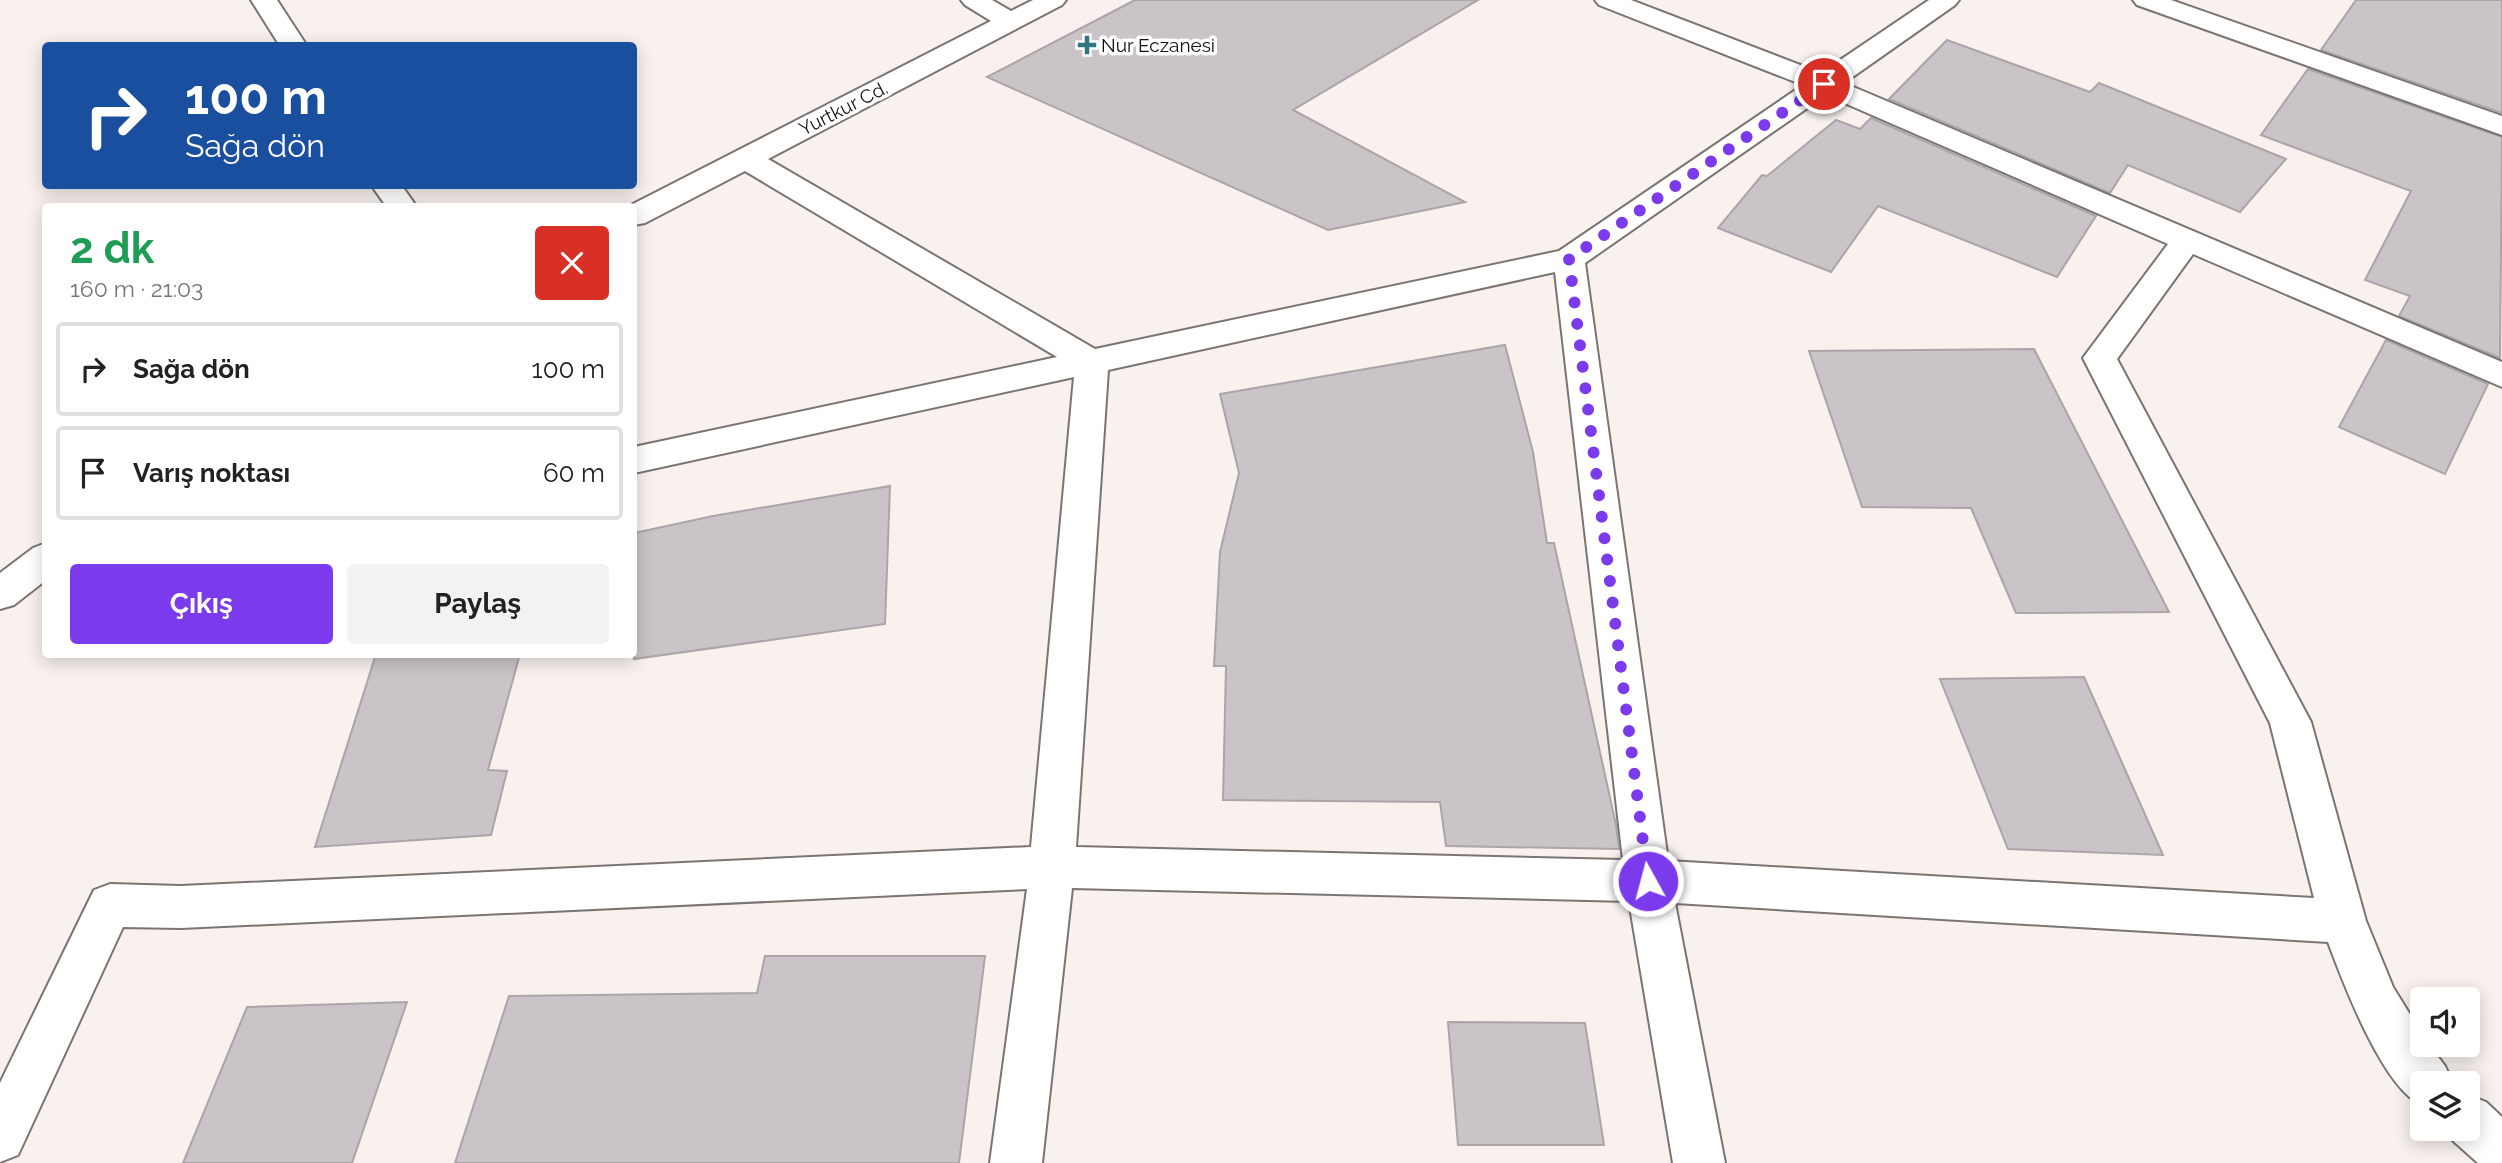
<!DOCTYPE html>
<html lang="tr">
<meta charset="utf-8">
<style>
:root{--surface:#fff;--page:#f2f2f2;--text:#222;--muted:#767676;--line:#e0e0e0;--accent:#7c3aed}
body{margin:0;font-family:Raleway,sans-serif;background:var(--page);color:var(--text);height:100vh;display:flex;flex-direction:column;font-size:26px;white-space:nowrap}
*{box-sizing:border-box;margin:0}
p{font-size:23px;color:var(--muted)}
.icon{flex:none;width:38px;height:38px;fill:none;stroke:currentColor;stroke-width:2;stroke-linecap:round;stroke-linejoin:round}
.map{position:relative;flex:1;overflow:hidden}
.sheet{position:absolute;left:42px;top:203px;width:595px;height:455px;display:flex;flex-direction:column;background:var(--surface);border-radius:7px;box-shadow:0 4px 18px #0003}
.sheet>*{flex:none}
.banner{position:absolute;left:42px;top:42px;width:595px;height:147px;border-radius:7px;box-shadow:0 4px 18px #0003;background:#1a4fa0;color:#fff;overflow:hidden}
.controls{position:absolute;left:2410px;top:987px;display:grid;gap:14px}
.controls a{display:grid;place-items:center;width:70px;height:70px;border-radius:7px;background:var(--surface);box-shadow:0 4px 18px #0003;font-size:35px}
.pin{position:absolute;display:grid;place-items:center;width:60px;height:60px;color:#fff;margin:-30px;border:4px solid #fff;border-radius:50%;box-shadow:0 2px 7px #0007}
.me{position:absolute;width:77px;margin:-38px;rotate:353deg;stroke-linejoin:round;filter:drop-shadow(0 0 5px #0008)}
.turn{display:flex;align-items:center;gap:24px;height:147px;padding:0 28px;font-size:32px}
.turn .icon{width:91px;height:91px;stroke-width:2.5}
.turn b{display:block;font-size:49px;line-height:60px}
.round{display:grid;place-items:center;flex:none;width:74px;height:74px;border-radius:7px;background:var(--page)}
.overview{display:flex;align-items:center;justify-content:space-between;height:119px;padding:0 28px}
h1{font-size:42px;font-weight:700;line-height:52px;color:#1e9e55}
.primary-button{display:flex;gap:14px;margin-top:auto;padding:14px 28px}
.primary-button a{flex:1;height:80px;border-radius:7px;background:var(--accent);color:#fff;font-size:28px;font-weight:700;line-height:80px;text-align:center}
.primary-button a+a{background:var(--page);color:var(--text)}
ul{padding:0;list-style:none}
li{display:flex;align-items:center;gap:21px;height:94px;margin:0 14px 10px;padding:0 14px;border:4px solid var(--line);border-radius:7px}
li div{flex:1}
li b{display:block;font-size:26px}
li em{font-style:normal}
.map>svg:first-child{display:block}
.building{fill:#cac3c7;stroke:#aba4a8;stroke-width:2}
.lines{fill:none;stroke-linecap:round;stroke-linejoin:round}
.minor-casing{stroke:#7b7571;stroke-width:4}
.minor{fill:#fff;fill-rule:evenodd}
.route{stroke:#7c3aed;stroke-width:12;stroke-dasharray:0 21.6}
.poi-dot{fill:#2e7680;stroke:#fff;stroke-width:2.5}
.labels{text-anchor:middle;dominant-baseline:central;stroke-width:7;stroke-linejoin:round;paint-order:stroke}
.far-poi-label{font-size:19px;fill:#12100f;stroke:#fff;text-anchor:start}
.far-street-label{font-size:19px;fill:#12100f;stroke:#fff}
</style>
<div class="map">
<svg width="2502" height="1163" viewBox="0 0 2502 1163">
<rect width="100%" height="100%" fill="#f8f1ed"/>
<g class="building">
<polygon points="1135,0 1478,0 1293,110 1465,202 1328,230 987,77"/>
<polygon points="2356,0 2502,0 2502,113 2321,50"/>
<polygon points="1947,40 2090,92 2099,83 2286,159 2240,212 2128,165 2110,193 1889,99"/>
<polygon points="2308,69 2502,137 2500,358 2399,316 2410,296 2365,280 2411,191 2261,135"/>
<polygon points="1871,118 2096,216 2057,277 1878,206 1831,272 1718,228 1762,175 1767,176 1836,120 1860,129"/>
<polygon points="2386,340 2488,384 2445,474 2339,427"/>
<polygon points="1505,345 1533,452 1547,543 1554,543 1616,825 1619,849 1446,846 1440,802 1223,800 1226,666 1214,666 1220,552 1239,473 1220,394"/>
<polygon points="2034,349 2169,612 2016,613 1971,508 1862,507 1809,351"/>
<polygon points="890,486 885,624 634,659 634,533 713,516"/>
<polygon points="376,654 520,654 488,770 507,771 491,835 315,847"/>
<polygon points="2084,677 2163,855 2008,849 1940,679"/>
<polygon points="765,956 985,956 959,1163 455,1163 509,996 757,993"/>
<polygon points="407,1002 352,1163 183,1163 247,1007"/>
<polygon points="1448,1022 1585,1023 1604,1145 1458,1145"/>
</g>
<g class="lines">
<g class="minor-casing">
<g id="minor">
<polygon points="251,0 277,0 307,46 280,46"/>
<path d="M961 0H992L1011 11 1033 0H1066L1062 5 768 159 1095 349 1559 251 1803 85 1599 5 1595 0H1631L1821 73 1929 0H1959L1955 5 1844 83 2502 362V387L2193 254 2117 359 2311 722 2366 921 2393 987 2422 1034V1045H2429L2445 1066 2453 1083H2422V1105C2383 1089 2343 982 2328 942L1675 903 1725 1163H1673L1629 901 1072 888 1042 1163H990L1027 889 181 928 123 927 18 1155 0 1162V1083L94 890 110 884 181 886 1031 847 1074 377 634 473V447L1057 357 745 171 645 223 634 225V206H629L991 21 965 5ZM1826 95 2168 244 2083 358 2270 723 2314 898 1668 861 1585 263ZM1555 272 1623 860 1076 847 1108 370Z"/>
<polygon points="2133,0 2171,0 2502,116 2502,135 2137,5"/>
<polygon points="372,186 402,186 416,206 386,206"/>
<polygon points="46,543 46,580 14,605 0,609 0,573 33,548"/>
<polygon points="2468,1095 2486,1102 2502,1117 2502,1163 2478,1163 2450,1138 2447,1129 2468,1129"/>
</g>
</g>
<use href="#minor" class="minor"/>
</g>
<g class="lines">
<polyline class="route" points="1648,881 1569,259 1824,84"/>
</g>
<path class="poi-dot" d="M1083.5 34.5h7v7h7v7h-7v7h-7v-7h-7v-7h7z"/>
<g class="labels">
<g class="far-poi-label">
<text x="1101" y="45">Nur Eczanesi</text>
</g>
<g class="far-street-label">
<text transform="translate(843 108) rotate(-27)">Yurtkur Cd.</text>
</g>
</g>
</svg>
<div class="controls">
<a><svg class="icon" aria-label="sound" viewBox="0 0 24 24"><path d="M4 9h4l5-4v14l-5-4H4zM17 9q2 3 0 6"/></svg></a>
<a><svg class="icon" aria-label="layers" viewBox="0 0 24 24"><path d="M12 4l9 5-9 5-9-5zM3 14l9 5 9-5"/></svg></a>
</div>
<div class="pin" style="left:1824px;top:84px;background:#d93025"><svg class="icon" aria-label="arrive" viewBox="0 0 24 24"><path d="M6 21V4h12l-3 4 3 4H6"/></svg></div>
<svg class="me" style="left:1648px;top:881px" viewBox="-20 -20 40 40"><circle r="17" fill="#7c3aed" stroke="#fff" stroke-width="3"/><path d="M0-11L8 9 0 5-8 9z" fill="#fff"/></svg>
<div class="banner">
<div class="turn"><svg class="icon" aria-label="right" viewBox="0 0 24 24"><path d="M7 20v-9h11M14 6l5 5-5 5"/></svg><div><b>100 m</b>Sağa dön</div></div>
</div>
<section class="sheet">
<div class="overview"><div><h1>2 dk</h1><p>160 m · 21:03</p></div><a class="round" style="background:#d93025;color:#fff"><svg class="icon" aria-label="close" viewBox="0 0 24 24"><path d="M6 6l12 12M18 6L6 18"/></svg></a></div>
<ul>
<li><svg class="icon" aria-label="right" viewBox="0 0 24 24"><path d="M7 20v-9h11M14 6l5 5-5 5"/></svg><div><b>Sağa dön</b></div><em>100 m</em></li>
<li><svg class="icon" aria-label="arrive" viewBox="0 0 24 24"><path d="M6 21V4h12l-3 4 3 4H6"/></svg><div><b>Varış noktası</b></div><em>60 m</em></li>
</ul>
<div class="primary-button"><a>Çıkış</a><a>Paylaş</a></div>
</section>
</div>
